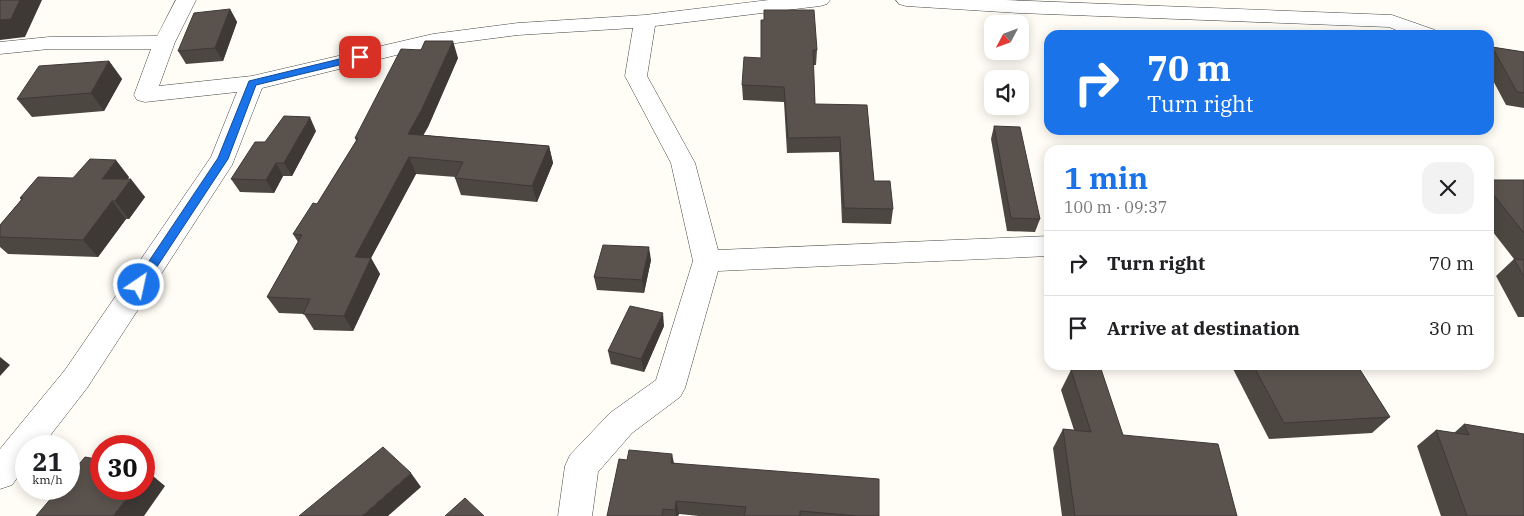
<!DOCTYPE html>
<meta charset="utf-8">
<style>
:root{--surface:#fff;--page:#f2f2f2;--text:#202124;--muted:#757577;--line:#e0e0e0;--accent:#1a73e8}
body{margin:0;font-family:"IBM Plex Serif",serif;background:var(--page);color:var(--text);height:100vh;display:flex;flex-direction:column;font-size:19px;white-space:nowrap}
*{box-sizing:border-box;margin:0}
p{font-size:16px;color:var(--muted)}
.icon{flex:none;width:28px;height:28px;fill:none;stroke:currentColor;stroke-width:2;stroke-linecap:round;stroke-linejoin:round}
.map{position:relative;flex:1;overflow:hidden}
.details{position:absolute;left:1044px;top:145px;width:450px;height:225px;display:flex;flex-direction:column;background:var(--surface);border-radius:15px;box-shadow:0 2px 12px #0003}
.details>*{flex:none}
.top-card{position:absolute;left:1044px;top:30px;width:450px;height:105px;border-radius:15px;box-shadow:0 2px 12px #0003;background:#1a73e8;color:#fff;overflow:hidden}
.needle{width:32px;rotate:229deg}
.controls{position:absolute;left:984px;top:15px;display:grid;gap:10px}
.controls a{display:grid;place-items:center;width:45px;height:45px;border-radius:10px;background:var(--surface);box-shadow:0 2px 12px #0003;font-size:25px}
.speed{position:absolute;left:15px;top:435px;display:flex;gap:10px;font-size:25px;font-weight:700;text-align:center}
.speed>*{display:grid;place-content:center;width:65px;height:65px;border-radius:50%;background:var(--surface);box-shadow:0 2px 12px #0003;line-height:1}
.speed small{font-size:12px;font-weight:400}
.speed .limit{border:8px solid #d22;background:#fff;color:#111}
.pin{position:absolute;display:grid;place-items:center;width:42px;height:42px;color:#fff;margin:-21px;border-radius:10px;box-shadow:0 2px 8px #0006}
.me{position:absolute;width:55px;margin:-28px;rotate:34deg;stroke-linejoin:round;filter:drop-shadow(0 0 4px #0008)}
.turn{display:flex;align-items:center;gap:18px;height:105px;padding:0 20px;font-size:22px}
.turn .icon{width:65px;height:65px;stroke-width:2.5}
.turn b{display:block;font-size:35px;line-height:42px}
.round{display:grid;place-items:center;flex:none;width:52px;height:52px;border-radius:15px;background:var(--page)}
.head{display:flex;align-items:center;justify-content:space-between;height:85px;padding:0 20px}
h1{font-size:30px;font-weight:700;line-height:38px;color:var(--accent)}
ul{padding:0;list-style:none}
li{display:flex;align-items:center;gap:15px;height:65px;padding:0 20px;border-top:1px solid var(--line)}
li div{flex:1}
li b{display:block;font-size:19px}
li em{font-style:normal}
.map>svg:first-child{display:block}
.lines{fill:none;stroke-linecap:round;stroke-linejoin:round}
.minor-casing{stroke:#444;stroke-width:1}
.minor{fill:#fff;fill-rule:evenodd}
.wall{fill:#4d4742}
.shaded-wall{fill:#3f3936}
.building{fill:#5a524d;stroke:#3f3936}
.route{fill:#1a73e8;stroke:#114b97}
</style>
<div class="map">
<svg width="1524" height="516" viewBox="0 0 1524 516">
<rect width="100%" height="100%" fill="#fffdf5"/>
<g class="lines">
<g class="minor-casing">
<g id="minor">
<polygon points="176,0 196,0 175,42 159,86 252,76 433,34 518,23 645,15 769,0 830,0 827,4 820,6 655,26 647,76 695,163 718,250 1049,236 1049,256 718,271 685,388 680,397 632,433 598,472 592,516 558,516 565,466 570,455 610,413 656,380 693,261 671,163 625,76 633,28 518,35 433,46 262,88 232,165 87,388 42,446 26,446 26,466 12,485 0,489 0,449 65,370 211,157 237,92 145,102 137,100 134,95 151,49 49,49 0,54 0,42 49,37 157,36"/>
<polygon points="896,0 1005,0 1392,15 1435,30 1438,35 1408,35 1389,27 1019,13 906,6 899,4"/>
</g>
</g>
<use href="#minor" class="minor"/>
</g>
<g class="wall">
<polygon points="230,9 237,22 223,61 186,64 178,51"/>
<polygon points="761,20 817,50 816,65 813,65 815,104 874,181 893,209 891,224 842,223 839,152 787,153 784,102 743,100 742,85 761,58"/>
<polygon points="1492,47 1524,52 1524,108 1506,105 1489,73 1489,50"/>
<polygon points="421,50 458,58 428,127 423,135 549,146 553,163 537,202 461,195 455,178 456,177 416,174 371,258 380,274 353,331 314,330 304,314 279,313 267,297 298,242 293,234 317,204 356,141 355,138"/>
<polygon points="109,61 122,79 104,111 32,117 17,99"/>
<polygon points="994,126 1040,219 1035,232 1007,231 991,139"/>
<polygon points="1313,130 1326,130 1325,131"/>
<polygon points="316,131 292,176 283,176 274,193 240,192 231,179 265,142"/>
<polygon points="129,177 128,179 145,197 129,219 126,219 98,257 8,254 0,247 0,225 21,200 20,198 73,178"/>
<polygon points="1489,180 1524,180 1524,317 1518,317 1496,276 1514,259 1489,227"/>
<polygon points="651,260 644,293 597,290 594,277"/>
<polygon points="664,326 644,372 611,364 608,351"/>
<polygon points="1231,365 1357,365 1390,417 1372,433 1269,439"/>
<polygon points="1071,370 1123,435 1237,516 1062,516 1053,448 1063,429 1074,430 1061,390"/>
<polygon points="1464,424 1524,516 1441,516 1417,446 1436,430 1454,433"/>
<polygon points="674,463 879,516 699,516 679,514 678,516 607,516"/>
</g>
<g class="shaded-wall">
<polygon points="20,0 42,0 25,37 0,40 0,20"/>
<polygon points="230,9 237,22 223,61 215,48"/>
<polygon points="453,41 458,58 428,127 415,150 408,134"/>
<polygon points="109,61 122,79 104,111 91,93"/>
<polygon points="310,117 316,131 292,176 284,163"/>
<polygon points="549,146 553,163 537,202 532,186"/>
<polygon points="409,157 416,174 371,258 380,274 353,331 344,316 355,257"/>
<polygon points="116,160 129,177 116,196 102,179"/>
<polygon points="276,163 283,176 274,193 266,180"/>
<polygon points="131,179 145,197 129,219 115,201"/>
<polygon points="112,201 126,219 98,257 83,240"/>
<polygon points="649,247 651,260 644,293 642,280"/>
<polygon points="663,313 664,326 644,372 641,359"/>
<polygon points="0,357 10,365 0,376"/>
<polygon points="672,454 675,468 671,463"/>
<polygon points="147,471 165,486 144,516 113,516 134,489 144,489 144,476"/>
<polygon points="411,473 421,487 388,516 362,516"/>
<polygon points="676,501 679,514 678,516 676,516 675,510"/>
</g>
<g class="building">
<polygon points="0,0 20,0 11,19 0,20"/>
<polygon points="230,9 215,48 178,51 194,13"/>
<polygon points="764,10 814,10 817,50 813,50 815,104 867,105 874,181 890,181 893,209 844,208 840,137 788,138 784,87 742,85 744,57 761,58 761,20 764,20"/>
<polygon points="425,41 453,41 421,111 408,134 549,146 532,186 455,178 463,162 409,157 355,257 371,258 344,316 303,314 310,299 267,297 302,235 293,234 313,203 317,204 358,138 355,138 401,49 421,50"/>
<polygon points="1492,47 1524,52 1524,93 1517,92"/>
<polygon points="109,61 91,93 17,99 39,66"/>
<polygon points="284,116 310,117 284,163 276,163 266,180 231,179 255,142 265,142"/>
<polygon points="994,126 1020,127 1040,219 1011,218"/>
<polygon points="90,159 116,160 102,179 131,179 115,201 112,201 83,240 0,237 0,225 23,198 20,198 38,177 73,178"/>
<polygon points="1489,180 1524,180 1524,233 1489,189"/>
<polygon points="603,245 649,247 642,280 594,277"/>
<polygon points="1514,259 1524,260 1524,277"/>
<polygon points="630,306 663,313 641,359 608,351"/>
<polygon points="1253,365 1357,365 1390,417 1284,423"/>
<polygon points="1101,369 1123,435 1218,444 1237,516 1075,516 1063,429 1091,432 1071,370"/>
<polygon points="1464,424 1524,434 1524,516 1467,516 1436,430 1469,435"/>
<polygon points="383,447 411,473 362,516 299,516"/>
<polygon points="629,450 672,454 671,463 879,479 879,516 858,516 800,511 800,516 744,516 746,507 676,501 675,510 663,509 662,516 607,516 619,459 627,460"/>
<polygon points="85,457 101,460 101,489 134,489 113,516 36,516 59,489 69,489 69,476"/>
<polygon points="144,470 147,471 144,476"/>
<polygon points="465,498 484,516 445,516"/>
</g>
<polygon class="route" points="360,54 365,57 364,59 256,85 228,159 143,288 135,288 133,285 135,282 218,158 249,81"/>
</svg>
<div class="controls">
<a><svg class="needle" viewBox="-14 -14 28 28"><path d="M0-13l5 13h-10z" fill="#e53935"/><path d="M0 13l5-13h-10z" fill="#757577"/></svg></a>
<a><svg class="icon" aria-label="sound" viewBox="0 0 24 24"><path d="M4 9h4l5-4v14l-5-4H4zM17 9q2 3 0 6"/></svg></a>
</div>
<div class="speed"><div>21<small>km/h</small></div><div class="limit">30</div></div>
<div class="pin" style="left:360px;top:57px;background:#d93025"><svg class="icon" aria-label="arrive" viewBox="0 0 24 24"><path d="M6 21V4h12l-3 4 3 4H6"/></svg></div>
<svg class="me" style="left:139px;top:285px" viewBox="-20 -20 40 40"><circle r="17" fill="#1a73e8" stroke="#fff" stroke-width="3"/><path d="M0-11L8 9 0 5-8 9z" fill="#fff"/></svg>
<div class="top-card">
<div class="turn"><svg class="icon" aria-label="right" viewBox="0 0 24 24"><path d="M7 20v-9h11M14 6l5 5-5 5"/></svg><div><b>70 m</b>Turn right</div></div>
</div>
<section class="details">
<div class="head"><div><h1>1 min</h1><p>100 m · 09:37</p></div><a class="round"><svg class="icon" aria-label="close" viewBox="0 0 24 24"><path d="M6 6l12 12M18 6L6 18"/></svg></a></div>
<ul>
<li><svg class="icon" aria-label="right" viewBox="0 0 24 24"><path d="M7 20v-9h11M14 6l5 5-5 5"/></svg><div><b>Turn right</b></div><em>70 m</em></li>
<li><svg class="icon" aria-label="arrive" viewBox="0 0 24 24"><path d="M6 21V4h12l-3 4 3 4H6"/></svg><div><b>Arrive at destination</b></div><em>30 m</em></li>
</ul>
</section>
</div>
